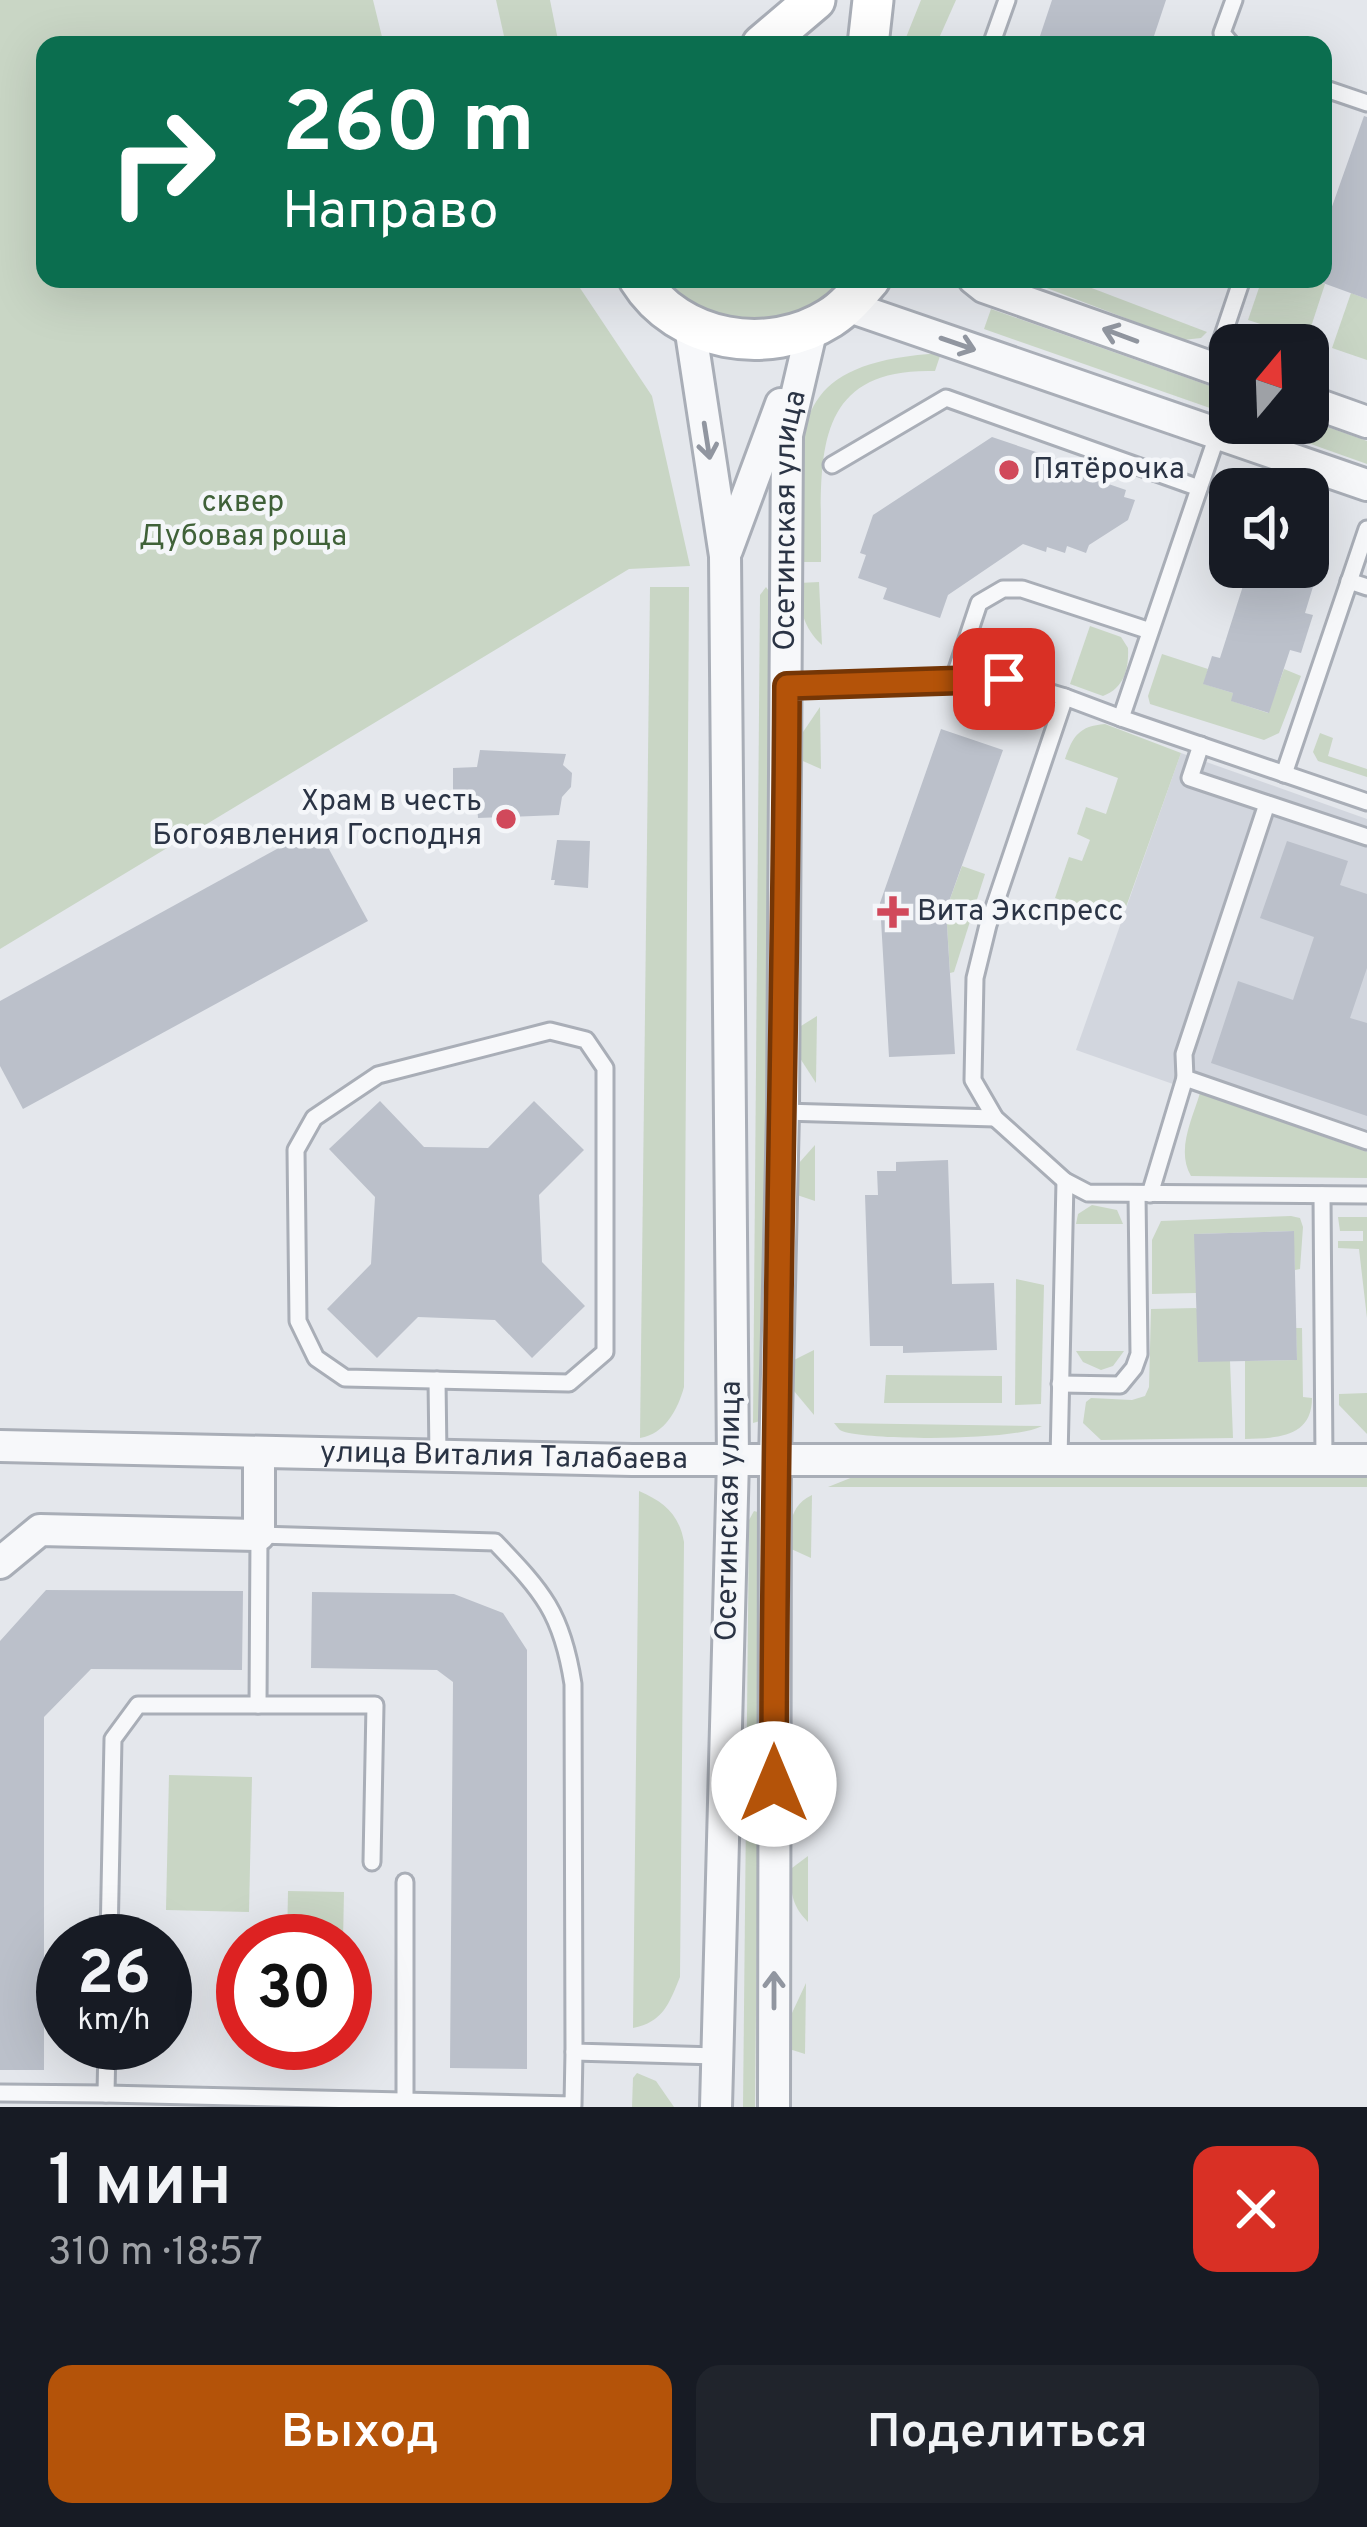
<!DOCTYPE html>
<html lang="ru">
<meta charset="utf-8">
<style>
:root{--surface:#171b24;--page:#20242c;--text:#f1f3f6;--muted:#9ea1a6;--accent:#b45309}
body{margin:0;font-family:Overpass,sans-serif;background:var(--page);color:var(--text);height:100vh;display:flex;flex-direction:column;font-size:45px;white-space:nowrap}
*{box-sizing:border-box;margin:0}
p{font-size:39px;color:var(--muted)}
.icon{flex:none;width:66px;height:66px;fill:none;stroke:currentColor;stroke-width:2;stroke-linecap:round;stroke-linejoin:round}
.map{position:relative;height:2107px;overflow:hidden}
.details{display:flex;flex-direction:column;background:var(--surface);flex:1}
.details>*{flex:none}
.banner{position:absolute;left:36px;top:36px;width:1296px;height:252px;border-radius:24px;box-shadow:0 12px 48px #0002;background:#0b6e4f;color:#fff;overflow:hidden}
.needle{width:78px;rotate:19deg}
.fabs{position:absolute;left:1209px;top:324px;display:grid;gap:24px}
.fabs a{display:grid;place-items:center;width:120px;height:120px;border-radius:24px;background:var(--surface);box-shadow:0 12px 48px #0002;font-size:60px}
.speed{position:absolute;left:36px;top:1914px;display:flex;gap:24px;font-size:60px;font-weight:700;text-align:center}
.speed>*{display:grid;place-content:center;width:156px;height:156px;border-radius:50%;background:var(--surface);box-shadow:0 12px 48px #0002;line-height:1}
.speed small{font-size:30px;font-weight:400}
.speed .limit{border:18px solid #d22;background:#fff;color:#111}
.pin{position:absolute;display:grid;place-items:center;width:102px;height:102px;color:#fff;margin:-51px;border-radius:24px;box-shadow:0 6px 18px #0006}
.me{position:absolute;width:132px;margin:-66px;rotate:0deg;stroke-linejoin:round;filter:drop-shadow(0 0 9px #0008)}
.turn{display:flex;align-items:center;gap:42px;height:252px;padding:0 48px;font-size:54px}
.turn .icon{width:156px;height:156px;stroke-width:2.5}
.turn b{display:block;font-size:84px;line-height:102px}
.round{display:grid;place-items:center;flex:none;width:126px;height:126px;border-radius:24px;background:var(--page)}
.headline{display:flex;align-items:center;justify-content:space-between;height:204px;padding:0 48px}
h1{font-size:72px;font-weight:600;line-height:90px}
.primary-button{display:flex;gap:24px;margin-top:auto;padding:24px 48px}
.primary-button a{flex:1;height:138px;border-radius:24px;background:var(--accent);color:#fff;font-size:48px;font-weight:600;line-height:138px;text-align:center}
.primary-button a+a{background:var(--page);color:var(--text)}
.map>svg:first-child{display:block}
.built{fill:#d2d6de}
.green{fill:#c9d6c5}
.building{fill:#bbc0ca}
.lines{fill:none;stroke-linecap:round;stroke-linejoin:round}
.lane-casing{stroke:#a9aeb7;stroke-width:21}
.street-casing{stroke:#a9aeb7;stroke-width:36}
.secondary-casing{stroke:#a9aeb7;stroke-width:45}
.lane{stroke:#f7f8fa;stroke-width:15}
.street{stroke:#f7f8fa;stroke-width:30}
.secondary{stroke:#fff;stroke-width:39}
.oneway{stroke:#9196a0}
.route-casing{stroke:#753606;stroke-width:30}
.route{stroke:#b45309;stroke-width:21}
.poi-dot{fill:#d1495b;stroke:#f4f6f9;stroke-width:4.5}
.labels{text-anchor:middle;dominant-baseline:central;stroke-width:9;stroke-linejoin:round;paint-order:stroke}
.poi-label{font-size:30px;fill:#2b3445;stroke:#f4f6f9;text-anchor:start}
.park-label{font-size:30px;fill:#3f6138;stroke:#f4f6f9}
.street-label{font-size:30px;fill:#2b3445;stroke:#f4f6f9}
</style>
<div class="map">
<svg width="1367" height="2107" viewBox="0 0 1367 2107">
<rect width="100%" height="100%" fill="#e4e7ec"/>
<polygon class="built" points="1181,753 1367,819 1367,1152 1076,1050"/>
<g class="green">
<polygon points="0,0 373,0 384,45 45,45 45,279 569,279 580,288 652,396 690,566 629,569 0,949"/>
<polygon points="496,0 550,0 559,45 506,45"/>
<polygon points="921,0 956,0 936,45 903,45"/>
<polygon points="657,279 850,279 818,308 783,322 708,317"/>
<polygon points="1023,279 1068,279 1207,332 1201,338 1183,340"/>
<polygon points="1262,279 1311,279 1325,284 1307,339 1248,320"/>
<polygon points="1351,293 1367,299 1367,360 1332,348"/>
<polygon points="991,309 1230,393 1230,415 984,329"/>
<path d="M941 353 935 371C806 367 822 467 821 562H799C800 430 782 363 941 353Z"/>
<polygon points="1308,420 1367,441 1367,464 1252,423"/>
<path d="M819 582 822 645C803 628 799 607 799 583Z"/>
<path d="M650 587H689L684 1387C678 1409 665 1434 640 1438Z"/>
<polygon points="766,587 771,594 762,1411 760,1421 753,1423 760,595"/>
<path d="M1090 626 1121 637 1128 648C1129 669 1124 688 1103 696L1070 684Z"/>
<polygon points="1162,654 1208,669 1204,684 1233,693 1232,701 1268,713 1284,669 1301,676 1279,733 1264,740 1150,704 1148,696"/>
<polygon points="820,707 821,769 796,758 801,735"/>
<path d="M1105 724 1181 753 1121 921 1055 898 1069 857 1082 861 1090 840 1077 834 1086 807 1106 814 1118 778 1065 759C1073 736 1079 726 1105 724Z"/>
<polygon points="1320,733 1333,738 1328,756 1367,769 1367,777 1318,761 1313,752"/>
<polygon points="962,866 985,874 954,972 950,973 946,910"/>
<polygon points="817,1016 816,1083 796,1052 793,1031"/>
<path d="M1200 1093 1367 1152V1178L1191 1176C1176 1150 1192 1120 1200 1093Z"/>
<polygon points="815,1145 815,1201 791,1193 799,1163"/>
<polygon points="1092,1205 1117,1210 1123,1224 1076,1224 1078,1214"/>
<polygon points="1291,1216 1300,1218 1303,1227 1300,1269 1295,1270 1293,1231 1195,1234 1196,1293 1152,1294 1152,1240 1161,1221"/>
<polygon points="1338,1217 1367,1217 1367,1318 1359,1249 1338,1248 1338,1241 1363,1241 1363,1231 1340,1231"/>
<polygon points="1016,1279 1044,1285 1041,1404 1015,1405"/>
<polygon points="1196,1308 1230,1361 1233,1438 1101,1440 1083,1423 1086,1402 1091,1398 1132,1400 1145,1396 1149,1387 1151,1309"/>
<path d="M1296 1328H1302L1303 1397 1312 1398C1312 1438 1276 1438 1245 1439V1361L1297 1360Z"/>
<polygon points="814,1350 814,1415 794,1391 790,1362"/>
<polygon points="1076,1351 1124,1351 1113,1366 1101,1370 1083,1362"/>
<polygon points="886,1375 1002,1376 1002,1403 884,1403"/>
<polygon points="1367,1393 1367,1434 1339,1405 1339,1394"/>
<path d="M834 1423 1042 1426C1014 1441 883 1440 849 1433 839 1431 840 1430 834 1423Z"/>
<polygon points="1367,1475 1367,1487 828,1487 853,1477"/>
<path d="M639 1491C664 1502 679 1514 684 1542L680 1977C669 2004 663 2022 633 2028Z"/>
<path d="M812 1495 811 1558 789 1548C789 1526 790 1505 812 1495Z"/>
<polygon points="754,1511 761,1513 755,2107 743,2107 749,1520"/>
<polygon points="169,1775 252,1777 249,1912 166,1910"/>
<path d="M808 1856V1922C791 1905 790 1891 792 1868Z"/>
<polygon points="288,1891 344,1892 343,1941 287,1941"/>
<polygon points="806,1983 805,2054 786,2048 792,2013"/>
<polygon points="637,2073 656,2081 674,2107 632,2107 633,2078"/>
</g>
<g class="building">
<polygon points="1052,0 1166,0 1151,45 1037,45"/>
<polygon points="1364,116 1367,117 1367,299 1323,283 1323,232"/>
<polygon points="992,437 1092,471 1091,478 1126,490 1124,497 1135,500 1128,520 1089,545 1086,553 1067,546 1065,553 1047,547 1046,552 1023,544 948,595 940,618 883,599 887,588 858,578 866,555 860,553 873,515"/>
<polygon points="1249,567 1319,567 1305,613 1313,615 1301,653 1290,650 1269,713 1231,701 1233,693 1203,684 1212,656 1220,658"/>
<polygon points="941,729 1003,750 946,910 955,1054 889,1057 880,903"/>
<polygon points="480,750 566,754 563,765 572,773 571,787 562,797 559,815 478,818 477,802 453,801 453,768 477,767"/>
<polygon points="317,827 368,921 23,1109 0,1066 0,1001"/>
<polygon points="557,840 590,841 588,888 554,885 555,880 551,880"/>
<polygon points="1287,841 1348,861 1340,885 1367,894 1367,968 1350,1018 1367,1023 1367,1116 1211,1063 1238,981 1293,1000 1314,937 1260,918"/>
<polygon points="380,1101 424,1147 488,1148 534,1101 584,1150 539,1195 542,1262 585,1306 532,1358 495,1320 418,1317 377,1358 327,1309 371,1264 375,1197 329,1149"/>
<polygon points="948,1160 952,1284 994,1283 997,1350 903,1353 903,1346 870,1346 865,1195 878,1195 877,1171 896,1171 896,1162"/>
<polygon points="1294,1231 1297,1360 1198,1362 1194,1234"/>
<polygon points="46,1590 243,1591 242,1670 91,1669 44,1717 44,2070 0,2070 0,1641"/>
<polygon points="312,1592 454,1594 503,1613 527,1650 527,2069 450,2068 453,1682 437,1670 311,1668"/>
</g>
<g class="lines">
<g class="lane-casing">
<g id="lane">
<polyline points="991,45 1007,0"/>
<polyline points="1232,45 1222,33 1234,0"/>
<polyline points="1323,88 1367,103"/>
<polyline points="1212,368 1242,279"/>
<polyline points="1218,433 1121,718 1367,802"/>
<polyline points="832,465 946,398 1199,488"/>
<polyline points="1349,581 1367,587"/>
<polyline points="953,681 979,603 1003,589 1022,589 1150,631"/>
<polyline points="787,686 1004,679 1065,697"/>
<polyline points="1121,718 1065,697 988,925 975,978 973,1080 995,1118 1065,1181 1088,1193 1367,1195"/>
<polyline points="1201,745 1190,778 1367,837"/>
<polyline points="1284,774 1367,529"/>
<polyline points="1267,804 1184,1054 1185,1078 1367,1141"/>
<polygon points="550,1031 586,1040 605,1068 605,1352 569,1383 345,1378 316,1358 298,1321 296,1150 314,1118 378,1075"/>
<polyline points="783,1112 995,1118"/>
<polyline points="1150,1194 1185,1078"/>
<polyline points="1322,1195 1324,1461"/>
<polyline points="437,1380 438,1456"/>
<polyline points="1060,1384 1120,1385 1134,1368 1139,1354 1137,1194"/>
<polyline points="1059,1460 1065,1181"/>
<path d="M258 1705 259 1535 495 1542C543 1592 562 1613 573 1684L574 2052 717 2056"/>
<polyline points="109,1941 113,1739 138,1705 375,1705 372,1862"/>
<polyline points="0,2093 106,2094 107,2043"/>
<polyline points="106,2094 573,2105 574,2052"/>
<polyline points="405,2101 405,1882"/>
</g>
</g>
<g class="street-casing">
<g id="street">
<polyline points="974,279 984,287 1230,374"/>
<polyline points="847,306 1367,485"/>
<polyline points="690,326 725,556 733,1460 716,2107"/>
<polyline points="1308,401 1367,422"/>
<polyline points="727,550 781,404"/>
<path id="s1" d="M0 1446 632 1460H1367"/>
<polyline points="0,1563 40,1530 259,1535 259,1452"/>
<path id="s2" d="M774 2107 775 1461 783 1112 787 435 812 328"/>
</g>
</g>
<g class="secondary-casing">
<g id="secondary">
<polyline points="762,45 815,0"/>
<polyline points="868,45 873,0"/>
<path d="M639 279C678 342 769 357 830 318 846 308 858 293 870 279"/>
</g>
</g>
<use href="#lane" class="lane"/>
<use href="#street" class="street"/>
<use href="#secondary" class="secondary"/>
</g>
<defs><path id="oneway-shaft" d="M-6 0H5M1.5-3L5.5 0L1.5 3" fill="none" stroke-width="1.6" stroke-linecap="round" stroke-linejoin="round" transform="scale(3)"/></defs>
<g class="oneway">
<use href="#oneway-shaft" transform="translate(1120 335) rotate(-160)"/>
<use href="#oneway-shaft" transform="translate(958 344) rotate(19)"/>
<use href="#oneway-shaft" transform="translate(707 441) rotate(81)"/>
<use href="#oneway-shaft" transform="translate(774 1990) rotate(-90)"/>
</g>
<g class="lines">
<g class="route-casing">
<path id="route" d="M774 1784C774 1418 785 1052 787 686L1004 679"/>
</g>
<use href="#route" class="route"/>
</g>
<g class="poi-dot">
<circle cx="1009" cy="470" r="12"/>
<circle cx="506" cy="819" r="12"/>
<path d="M887 894h12v12h12v12h-12v12h-12v-12h-12v-12h12z"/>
</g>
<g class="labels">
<g class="poi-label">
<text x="1033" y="470">Пятёрочка</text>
<text x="482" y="802" text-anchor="end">Храм в честь<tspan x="482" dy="34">Богоявления Господня</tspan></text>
<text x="917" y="912">Вита Экспресс</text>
</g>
<g class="park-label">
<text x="243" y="503">сквер<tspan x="243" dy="34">Дубовая роща</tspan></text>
</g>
<g class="street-label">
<text stroke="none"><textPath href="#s2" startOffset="1587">Осетинская улица</textPath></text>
<text stroke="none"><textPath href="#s1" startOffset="504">улица Виталия Талабаева</textPath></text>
<text transform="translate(730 1511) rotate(-89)">Осетинская улица</text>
</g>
</g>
</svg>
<div class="fabs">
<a><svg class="needle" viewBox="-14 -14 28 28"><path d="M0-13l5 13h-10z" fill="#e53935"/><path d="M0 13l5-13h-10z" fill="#9ea1a6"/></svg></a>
<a><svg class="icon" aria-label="sound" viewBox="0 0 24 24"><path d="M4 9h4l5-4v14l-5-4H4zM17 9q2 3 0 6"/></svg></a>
</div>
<div class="speed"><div>26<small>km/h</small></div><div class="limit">30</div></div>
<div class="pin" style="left:1004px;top:679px;background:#d93025"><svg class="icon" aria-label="arrive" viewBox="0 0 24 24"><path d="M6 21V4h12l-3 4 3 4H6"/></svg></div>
<svg class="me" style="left:774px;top:1784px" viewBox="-20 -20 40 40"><circle r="19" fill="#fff"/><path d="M0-13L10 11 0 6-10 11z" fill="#b45309"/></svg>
<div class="banner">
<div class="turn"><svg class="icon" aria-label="right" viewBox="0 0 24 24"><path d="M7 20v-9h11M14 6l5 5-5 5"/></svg><div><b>260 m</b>Направо</div></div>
</div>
</div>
<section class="details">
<div class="headline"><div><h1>1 мин</h1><p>310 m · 18:57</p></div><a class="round" style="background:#d93025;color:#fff"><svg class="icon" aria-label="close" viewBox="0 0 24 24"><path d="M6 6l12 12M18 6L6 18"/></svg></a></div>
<div class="primary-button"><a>Выход</a><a>Поделиться</a></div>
</section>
